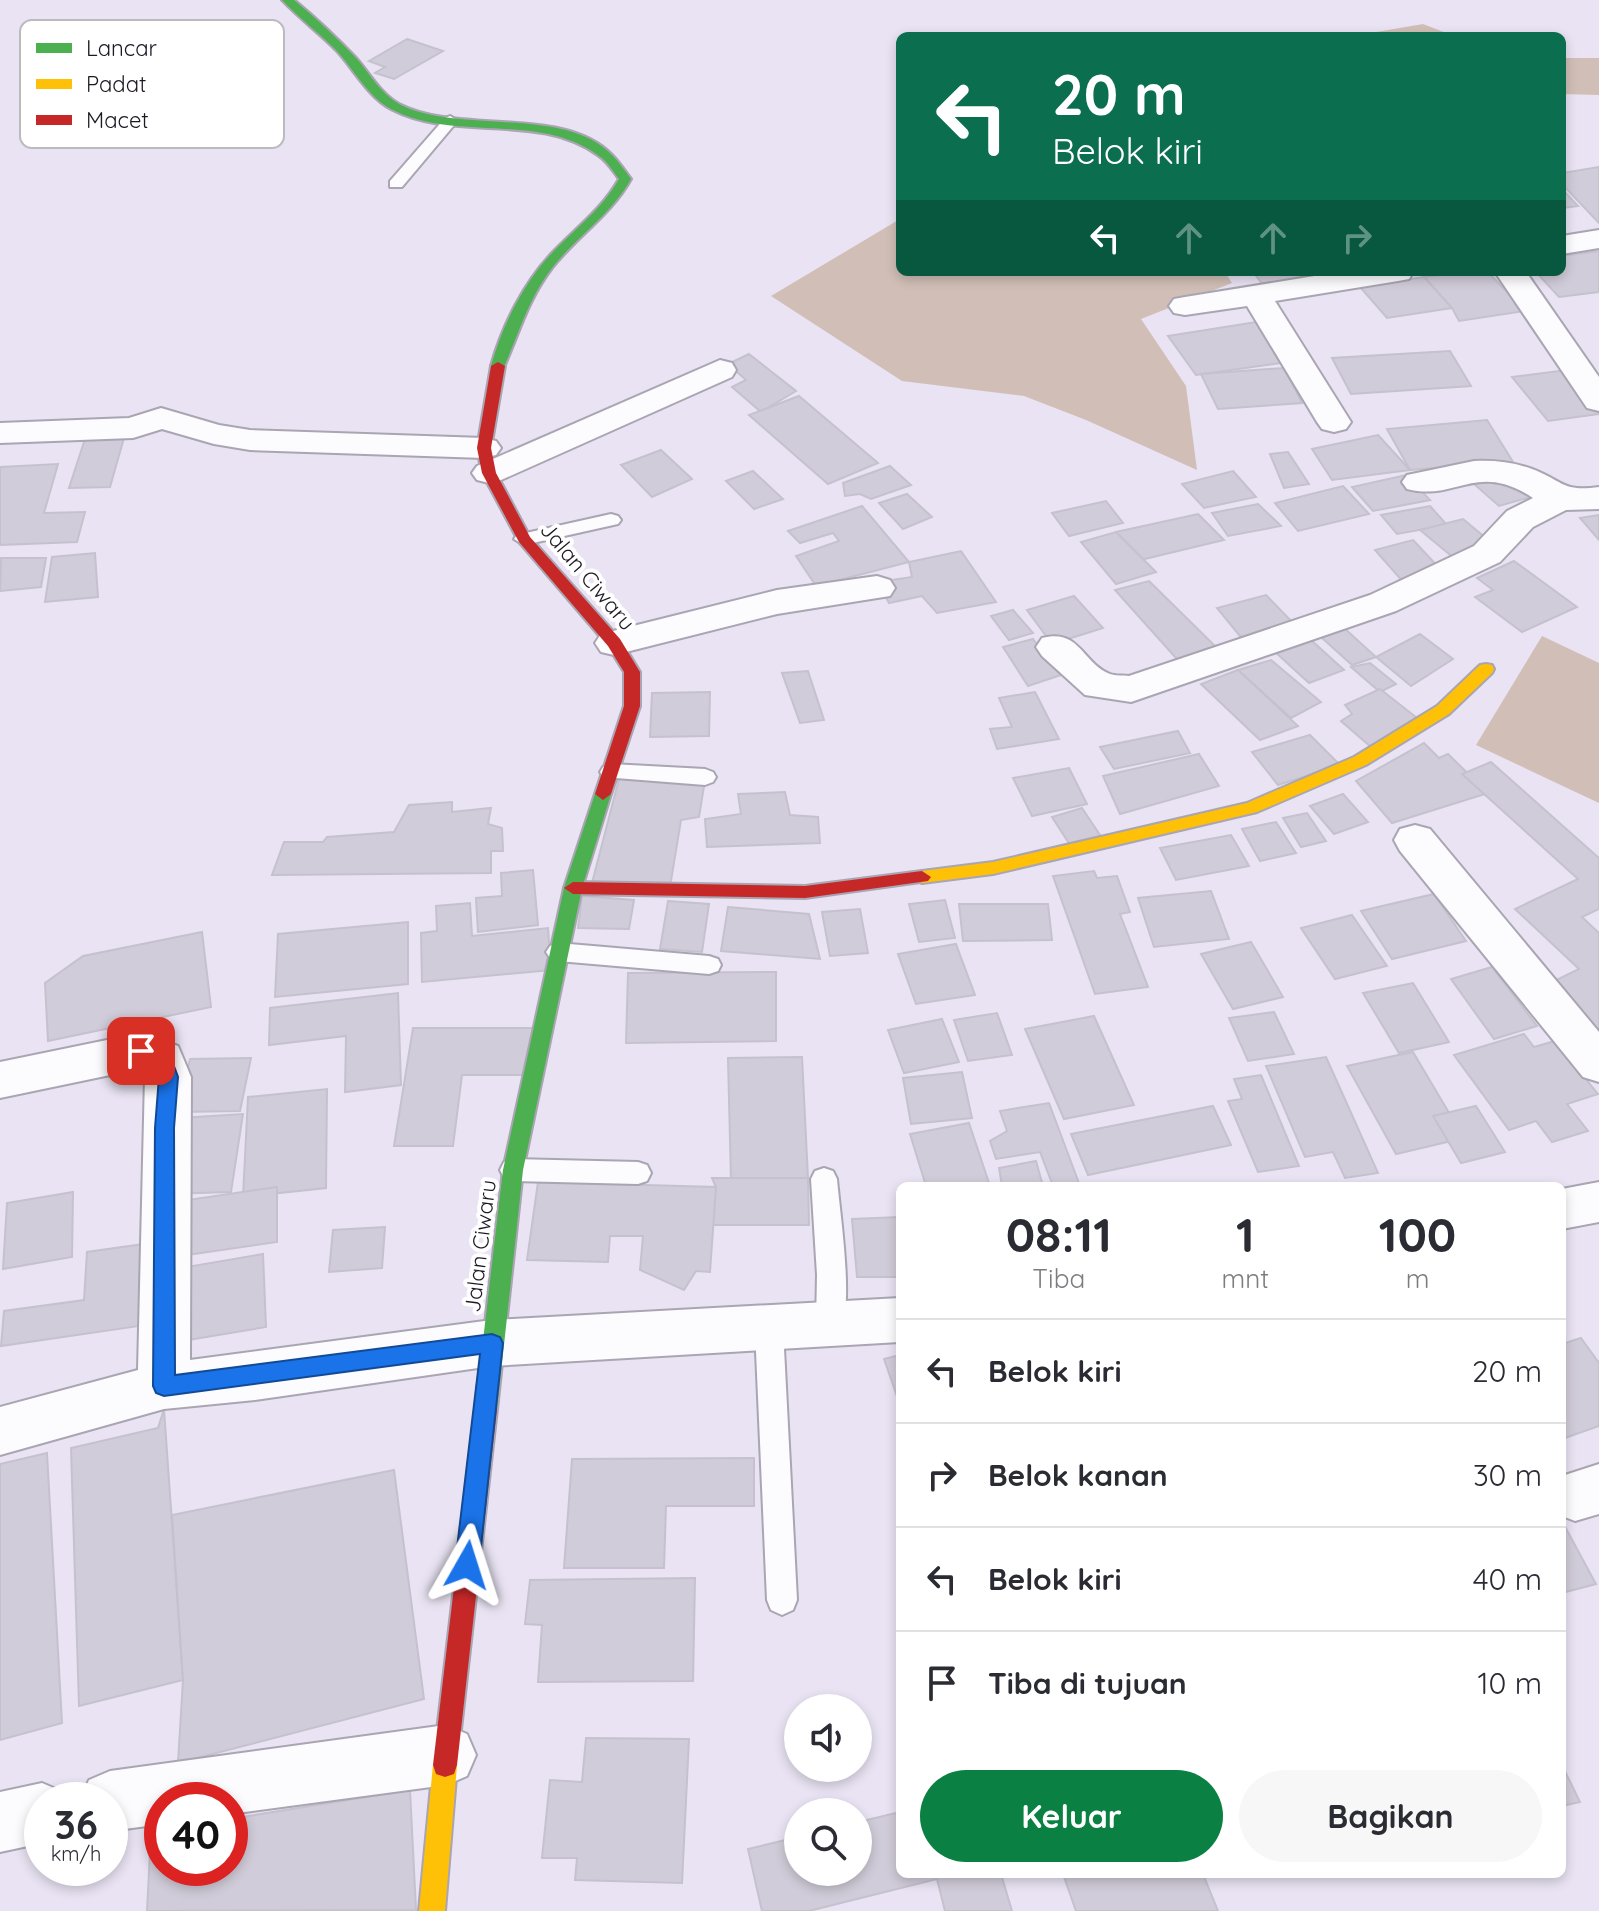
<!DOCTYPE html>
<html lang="id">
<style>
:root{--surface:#fff;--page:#f7f7f7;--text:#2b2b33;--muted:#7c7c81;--line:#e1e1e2;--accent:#0b8043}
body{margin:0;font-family:Quicksand,sans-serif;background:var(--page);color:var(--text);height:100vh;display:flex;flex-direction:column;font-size:30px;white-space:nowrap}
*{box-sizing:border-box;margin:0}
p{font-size:26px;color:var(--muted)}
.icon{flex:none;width:44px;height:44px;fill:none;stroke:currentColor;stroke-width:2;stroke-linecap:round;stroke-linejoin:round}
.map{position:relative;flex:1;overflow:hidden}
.side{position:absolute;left:896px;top:1182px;width:670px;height:696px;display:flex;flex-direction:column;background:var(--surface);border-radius:12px;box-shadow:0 4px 12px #0003}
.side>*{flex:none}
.top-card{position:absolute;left:896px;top:32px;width:670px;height:244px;border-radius:12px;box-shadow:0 4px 12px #0003;background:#0b6e4f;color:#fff;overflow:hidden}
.tools{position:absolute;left:784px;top:1694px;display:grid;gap:16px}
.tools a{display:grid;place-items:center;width:88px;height:88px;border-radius:50%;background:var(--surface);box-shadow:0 4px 12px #0003;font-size:40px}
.speed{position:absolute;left:24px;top:1782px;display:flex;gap:16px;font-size:40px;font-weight:700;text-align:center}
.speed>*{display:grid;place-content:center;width:104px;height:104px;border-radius:50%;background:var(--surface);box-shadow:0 4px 12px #0003;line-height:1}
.speed small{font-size:20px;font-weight:400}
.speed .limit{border:12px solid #d22;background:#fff;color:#111}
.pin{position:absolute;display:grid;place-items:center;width:68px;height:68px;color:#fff;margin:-34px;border-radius:16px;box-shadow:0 4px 12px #0006}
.me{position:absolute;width:88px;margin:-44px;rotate:6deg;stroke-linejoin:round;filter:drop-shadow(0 0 6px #0008)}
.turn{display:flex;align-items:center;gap:28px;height:168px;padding:0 24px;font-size:36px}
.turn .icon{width:104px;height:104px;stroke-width:2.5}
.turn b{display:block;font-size:56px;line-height:68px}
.lanes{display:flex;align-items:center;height:76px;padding:0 24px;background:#0003;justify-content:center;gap:40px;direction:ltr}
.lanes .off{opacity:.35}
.eta{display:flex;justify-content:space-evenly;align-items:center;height:136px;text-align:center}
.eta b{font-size:48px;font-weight:700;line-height:56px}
.cta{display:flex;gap:16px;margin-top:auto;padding:16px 24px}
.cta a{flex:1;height:92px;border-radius:48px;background:var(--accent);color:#fff;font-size:32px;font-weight:700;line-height:92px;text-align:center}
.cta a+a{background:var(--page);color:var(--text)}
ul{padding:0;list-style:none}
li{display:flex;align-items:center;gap:24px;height:104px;padding:0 24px;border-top:2px solid var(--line)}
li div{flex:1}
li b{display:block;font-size:30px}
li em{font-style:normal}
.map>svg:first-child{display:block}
.forest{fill:#d1bfb7}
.building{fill:#d1ccd9;stroke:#c6c1ce;stroke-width:2}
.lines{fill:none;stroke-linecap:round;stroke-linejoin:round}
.lane-casing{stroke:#aaa5b2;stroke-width:4}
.street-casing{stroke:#aaa5b2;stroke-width:4}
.fast-casing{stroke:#aaa5b2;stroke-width:4}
.slow-casing{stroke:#aaa5b2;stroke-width:4}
.jam-casing{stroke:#aaa5b2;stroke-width:4}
.lane{fill:#fcfbfd;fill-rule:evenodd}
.street{fill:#fcfbfd;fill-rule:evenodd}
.fast{fill:#4caf50;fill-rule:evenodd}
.slow{fill:#ffc107;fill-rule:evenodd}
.jam{fill:#c62828;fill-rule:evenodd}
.route{fill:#1a73e8;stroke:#114b97;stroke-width:2}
.labels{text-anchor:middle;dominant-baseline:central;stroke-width:8;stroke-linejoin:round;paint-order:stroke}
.street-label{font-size:22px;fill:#1d1923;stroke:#fff}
.key{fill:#fff;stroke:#bbbabd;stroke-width:2}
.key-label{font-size:22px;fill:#1d1923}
</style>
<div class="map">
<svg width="1599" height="1911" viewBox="0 0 1599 1911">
<rect width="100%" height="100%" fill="#e9e3f3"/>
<g class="forest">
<polygon points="1423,24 1454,36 1353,36"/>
<polygon points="1562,58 1599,58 1599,95 1562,94"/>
<polygon points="900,219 900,272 1225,272 1232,283 1141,319 1186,386 1197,470 1086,420 1024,396 902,381 771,296"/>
<polygon points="1542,636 1599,663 1599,803 1476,745"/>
</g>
<g class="building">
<polygon points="407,39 443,51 394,79 375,73 385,67 369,61"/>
<polygon points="1599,167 1599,223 1562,184 1562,173"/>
<polygon points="1562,189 1578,206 1562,208"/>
<polygon points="1599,251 1599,292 1559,297 1536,272 1562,272 1562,256"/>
<polygon points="1253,272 1337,272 1343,279 1267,290"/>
<polygon points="1468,272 1488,272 1525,311 1459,321 1452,308 1424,277"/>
<polygon points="1424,277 1452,308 1387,318 1360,287"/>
<polygon points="1256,322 1288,362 1196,375 1168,336"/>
<polygon points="1450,351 1471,386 1351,394 1332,358"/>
<polygon points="749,354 796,391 761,412 732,387 746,380 728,364"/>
<polygon points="1284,368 1302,403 1218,409 1201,374"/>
<polygon points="1567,370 1599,407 1599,414 1548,421 1512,377"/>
<polygon points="799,396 878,463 828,484 749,415"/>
<polygon points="1487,420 1513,462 1410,470 1387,429"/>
<polygon points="1378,435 1410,470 1332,480 1312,449"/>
<polygon points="124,438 110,487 69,488 85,439"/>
<polygon points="661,450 692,479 652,497 621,465"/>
<polygon points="1288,452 1309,484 1284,488 1270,454"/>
<polygon points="58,464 44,513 85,512 77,542 0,545 0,467"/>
<polygon points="890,466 911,485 871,499 860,494 845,496 843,483"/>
<polygon points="753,471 783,499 754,509 726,481"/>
<polygon points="1233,471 1256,497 1204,508 1182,484"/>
<polygon points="1509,474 1534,496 1499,506 1474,484"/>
<polygon points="1406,475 1430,500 1373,511 1352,487"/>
<polygon points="1343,486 1369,514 1298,531 1275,503"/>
<polygon points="907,494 932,517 903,529 879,503"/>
<polygon points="1106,501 1123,523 1069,536 1052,513"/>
<polygon points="1258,504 1281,526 1228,536 1212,513"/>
<polygon points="862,506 909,562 816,586 796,556 839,541 833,533 800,543 788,531"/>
<polygon points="1430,506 1447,525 1397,534 1381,515"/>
<polygon points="1198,514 1224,540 1136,561 1116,532"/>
<polygon points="1599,515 1599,540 1580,518"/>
<polygon points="1463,519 1493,544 1454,558 1420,530"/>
<polygon points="1116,532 1156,572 1116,584 1081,542"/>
<polygon points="1413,540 1443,572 1405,584 1375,550"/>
<polygon points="961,551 996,602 937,613 922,596 889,603 878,582 912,577 909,562"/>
<polygon points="95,553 98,597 45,602 52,557"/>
<polygon points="1,558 46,558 41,587 0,591"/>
<polygon points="1514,561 1577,607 1522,632 1475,597 1493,590 1477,578"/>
<polygon points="1149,581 1220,651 1184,667 1115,590"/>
<polygon points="1266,595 1300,630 1249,647 1217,608"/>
<polygon points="1074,596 1103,628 1052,644 1027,610"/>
<polygon points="1013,610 1033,633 1009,640 991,616"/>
<polygon points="1343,627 1376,657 1352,665 1321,637"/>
<polygon points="1420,634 1453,659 1411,686 1376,657"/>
<polygon points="1033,639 1061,675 1028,686 1003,647"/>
<polygon points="1311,640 1344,670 1309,683 1274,651"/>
<polygon points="1271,660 1321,702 1291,718 1238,670"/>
<polygon points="1370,663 1396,684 1380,692 1351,667"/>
<polygon points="1238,670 1298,726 1260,740 1201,684"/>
<polygon points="808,671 824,720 800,723 782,673"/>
<polygon points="1380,689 1421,721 1371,747 1341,721 1352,714 1345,705"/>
<polygon points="710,692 709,736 650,737 652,693"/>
<polygon points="1035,692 1059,739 997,749 990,729 1012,727 999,698"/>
<polygon points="1178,731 1190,753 1114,769 1100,747"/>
<polygon points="1310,735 1340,765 1278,785 1252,752"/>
<polygon points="1424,743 1439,758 1448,754 1488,793 1392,823 1356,781"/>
<polygon points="1199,754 1219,786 1120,814 1103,776"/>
<polygon points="1491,762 1599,858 1599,909 1582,917 1599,933 1599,1045 1540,988 1579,969 1515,909 1578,879 1462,774"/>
<polygon points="1069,768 1087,804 1032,816 1013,778"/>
<polygon points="620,775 705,780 699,817 681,820 670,887 592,883"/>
<polygon points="785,792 790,815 818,817 820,843 707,847 705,819 741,814 738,794"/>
<polygon points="1343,794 1368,822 1334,834 1310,806"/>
<polygon points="452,802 452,812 491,808 488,824 502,828 503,851 491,851 491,873 272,875 284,842 323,842 327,837 394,832 409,805"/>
<polygon points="1082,808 1102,838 1072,848 1052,817"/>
<polygon points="1307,813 1326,841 1301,847 1283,818"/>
<polygon points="1276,822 1296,853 1260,861 1242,829"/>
<polygon points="1231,835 1249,866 1176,880 1160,848"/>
<polygon points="533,870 538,925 478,932 476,898 502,896 501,873"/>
<polygon points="1094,871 1097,878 1117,876 1130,912 1120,914 1148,987 1095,994 1053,876"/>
<polygon points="1211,891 1229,939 1154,947 1138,898"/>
<polygon points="1434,894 1466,941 1392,959 1361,911"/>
<polygon points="582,896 634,900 629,929 578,928"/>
<polygon points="945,900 955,938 919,942 909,904"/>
<polygon points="668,901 709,904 702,952 660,949"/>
<polygon points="470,903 472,936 548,928 551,970 422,982 421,933 437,931 436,906"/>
<polygon points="959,904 1048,904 1052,940 963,941"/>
<polygon points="728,907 809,914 820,959 721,951"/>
<polygon points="860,909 868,953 830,956 822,912"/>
<polygon points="1352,915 1387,966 1335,979 1301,928"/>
<polygon points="408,922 408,984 275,997 278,934"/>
<polygon points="202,932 211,1007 48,1041 45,983 83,956"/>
<polygon points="1251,942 1283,997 1233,1009 1201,954"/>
<polygon points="956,944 975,995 916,1004 898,954"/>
<polygon points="1492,967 1537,1026 1494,1039 1451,979"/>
<polygon points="776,972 776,1041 626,1043 628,973"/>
<polygon points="1413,983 1449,1042 1399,1053 1363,993"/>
<polygon points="398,993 401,1085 345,1092 346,1036 269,1045 270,1008"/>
<polygon points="1274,1012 1294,1054 1248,1061 1229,1018"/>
<polygon points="997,1013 1012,1055 968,1061 954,1020"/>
<polygon points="1094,1016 1134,1105 1064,1119 1025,1029"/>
<polygon points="942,1019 959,1062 904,1073 888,1030"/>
<polygon points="413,1028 537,1028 529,1075 462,1075 453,1146 394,1146"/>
<polygon points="1524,1034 1534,1047 1555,1041 1598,1094 1567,1104 1588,1131 1552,1142 1536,1121 1509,1130 1454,1055"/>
<polygon points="1413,1052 1464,1138 1396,1154 1347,1066"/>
<polygon points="802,1057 808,1178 731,1181 728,1058"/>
<polygon points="1326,1057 1378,1173 1345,1178 1333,1152 1305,1157 1266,1066"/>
<polygon points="251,1058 240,1111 178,1112 190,1059"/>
<polygon points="962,1072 972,1118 911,1124 903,1078"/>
<polygon points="1261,1075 1299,1166 1258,1172 1228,1101 1242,1099 1234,1079"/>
<polygon points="327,1089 326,1188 243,1197 248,1097"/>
<polygon points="1049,1103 1080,1186 1053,1186 1040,1152 996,1159 990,1141 1007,1131 1000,1111"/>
<polygon points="1213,1106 1231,1145 1088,1175 1071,1134"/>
<polygon points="1476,1106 1505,1152 1461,1163 1433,1116"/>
<polygon points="243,1114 231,1192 166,1194 180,1118"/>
<polygon points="969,1123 990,1186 926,1186 910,1134"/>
<polygon points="1036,1161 1043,1186 1002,1186 999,1168"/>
<polygon points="712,1178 808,1178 809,1225 711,1225 716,1187"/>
<polygon points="538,1182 716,1187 710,1272 696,1271 684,1290 640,1270 643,1236 610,1236 608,1262 527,1260"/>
<polygon points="277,1187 277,1242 173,1257 174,1202"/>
<polygon points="73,1192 72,1257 3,1269 7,1203"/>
<polygon points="900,1217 900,1277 857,1277 852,1219"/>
<polygon points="385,1227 382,1268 329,1272 333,1230"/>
<polygon points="144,1244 139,1326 1,1346 4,1311 84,1300 87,1252"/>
<polygon points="263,1254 266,1327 176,1342 175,1269"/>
<polygon points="1581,1338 1599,1363 1599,1426 1562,1439 1562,1344"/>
<polygon points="900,1355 900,1405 884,1359"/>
<polygon points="164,1409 183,1680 79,1706 71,1448 158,1428"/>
<polygon points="47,1453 62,1723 0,1740 0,1464"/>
<polygon points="754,1458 754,1506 666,1506 664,1568 564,1568 572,1459"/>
<polygon points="394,1470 424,1699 178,1763 183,1680 172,1515"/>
<polygon points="1562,1521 1596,1584 1562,1593"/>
<polygon points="695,1578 693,1681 538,1682 542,1625 525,1624 530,1580"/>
<polygon points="586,1738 689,1739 682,1883 575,1880 577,1858 542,1858 550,1780 582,1782"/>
<polygon points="1562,1765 1580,1802 1562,1806"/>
<polygon points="410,1790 416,1910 147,1911 151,1832 162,1830 162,1868 230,1868 230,1819"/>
<polygon points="900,1812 900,1874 1001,1874 1012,1911 945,1911 937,1879 809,1911 762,1911 748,1849 798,1837 798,1872 858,1872 858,1822"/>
<polygon points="1063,1874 1203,1874 1218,1911 1076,1911"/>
</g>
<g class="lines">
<g class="lane-casing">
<g id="lane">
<polygon points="450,116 458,121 455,124 402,187 390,187 390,181 445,118"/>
<polygon points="611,514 618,516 621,520 618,524 524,545 514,539 517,535"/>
<polygon points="611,764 705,769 713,772 716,777 713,782 705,785 603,777 600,772 603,767"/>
<polygon points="558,943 709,956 718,959 721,965 718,971 709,974 558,961 550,958 546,952 550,946"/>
<polygon points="513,1159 638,1162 647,1165 651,1173 647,1181 638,1184 513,1181 504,1178 500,1170 504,1162"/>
<path d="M824 1168 833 1171 837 1179C840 1215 854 1303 840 1333L830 1336 820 1333 816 1324 817 1275 811 1179 815 1171Z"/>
<polygon points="769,1317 779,1320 783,1329 797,1600 793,1610 782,1615 771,1610 767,1600 755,1329 759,1320"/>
</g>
</g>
<g class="street-casing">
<g id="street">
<polygon points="1599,230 1599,248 1562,254 1562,236"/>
<polygon points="1339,272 1413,272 1409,279 1398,281 1275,301 1351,422 1346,429 1334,432 1322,429 1317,422 1247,306 1185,315 1174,313 1169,306 1174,299 1185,297"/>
<polygon points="1495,272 1526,272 1599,377 1599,411 1587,408"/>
<polygon points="720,360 732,363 736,370 732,377 501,480 489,483 477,480 472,473 477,466"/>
<polygon points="161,408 219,425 250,430 484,438 496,441 501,448 496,455 484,458 250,450 214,444 162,429 133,438 0,443 0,423 129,418"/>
<path d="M1474 461C1494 460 1513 462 1532 469 1564 481 1561 492 1599 487V509L1566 510 1533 527 1500 562 1396 611 1131 702 1085 695 1042 656 1036 647 1042 638C1080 628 1082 663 1110 674 1115 676 1124 675 1129 676L1370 595 1474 546 1507 511 1533 498C1476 460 1456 502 1407 489L1402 482 1407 475Z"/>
<polygon points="877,576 890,580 895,588 890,596 777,614 614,655 601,652 595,643 601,634 777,590"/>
<polygon points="1415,825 1430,829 1599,1032 1599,1082 1583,1077 1400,851 1394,840 1400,829"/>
<polygon points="141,1033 178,1046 191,1077 190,1360 492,1320 900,1298 900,1342 492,1366 255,1400 164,1409 0,1455 0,1407 138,1370 145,1077 139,1069 0,1098 0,1062"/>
<polygon points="1599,1182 1599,1222 1562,1229 1562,1189"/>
<polygon points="1599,1464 1599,1514 1575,1521 1562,1516 1562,1476"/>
<polygon points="446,1725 467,1734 476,1755 467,1776 446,1785 230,1814 230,1800 162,1800 162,1824 110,1831 110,1800 80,1800 89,1780 110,1771"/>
<polygon points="42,1783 63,1792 67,1800 42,1800 42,1843 0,1852 0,1792"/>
</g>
</g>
<g class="fast-casing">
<g id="fast">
<path d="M282 0H294C316 18 337 38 357 59 370 74 381 94 399 104 458 135 564 105 612 155 619 162 625 171 631 179 611 215 577 236 552 268 527 301 519 334 503 369H493L491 366C502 326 524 282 553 252 576 228 602 209 619 179 613 171 607 161 599 156 539 111 455 143 391 109 368 97 353 68 336 50 319 33 299 18 282 0Z"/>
<polygon points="603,788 611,794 582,888 523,1170 497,1409 494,1416 486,1419 478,1416 475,1409 503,1170 564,888 595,794"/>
</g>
</g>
<g class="slow-casing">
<g id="slow">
<polygon points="1486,664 1492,665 1494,669 1492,673 1449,714 1366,765 1257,812 993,874 922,883 913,877 922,871 993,862 1247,803 1354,757 1437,706 1480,665"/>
<polygon points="445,1753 454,1756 457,1765 445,1911 419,1911 433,1765 436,1756"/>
</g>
</g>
<g class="jam-casing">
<g id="jam">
<polygon points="498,362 505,366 491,448 496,473 530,537 620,639 640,672 640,706 611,794 603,800 595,794 624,706 624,672 608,646 519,542 482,473 477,448 491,366"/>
<polygon points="922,871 931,877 928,881 805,898 573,894 564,888 573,882 805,886"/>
<polygon points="486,1399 494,1402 497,1409 457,1765 454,1774 445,1777 436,1774 433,1765 475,1409 478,1402"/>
</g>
</g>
<use href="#lane" class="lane"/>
<use href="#street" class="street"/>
<use href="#fast" class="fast"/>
<use href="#slow" class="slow"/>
<use href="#jam" class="jam"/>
</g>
<polygon class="route" points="141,1044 169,1053 178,1077 174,1128 175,1375 492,1334 500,1337 503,1343 479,1565 475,1573 467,1576 459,1573 455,1565 480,1354 164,1396 156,1393 153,1386 155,1128 159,1077 154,1064 135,1057 132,1051 135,1046"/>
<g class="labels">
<g class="street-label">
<text transform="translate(588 576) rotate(50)">Jalan Ciwaru</text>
<text transform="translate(480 1246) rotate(-83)">Jalan Ciwaru</text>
</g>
</g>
<rect x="20" y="20" width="264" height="128" rx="12" class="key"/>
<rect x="36" y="43" width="36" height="10" fill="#4caf50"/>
<rect x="36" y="79" width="36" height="10" fill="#ffc107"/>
<rect x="36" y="115" width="36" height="10" fill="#c62828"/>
<g class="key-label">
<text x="86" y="56">Lancar</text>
<text x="86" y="92">Padat</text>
<text x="86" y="128">Macet</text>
</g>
</svg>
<div class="tools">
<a><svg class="icon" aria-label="sound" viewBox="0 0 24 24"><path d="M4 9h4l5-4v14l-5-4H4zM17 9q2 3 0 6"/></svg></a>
<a><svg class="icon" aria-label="search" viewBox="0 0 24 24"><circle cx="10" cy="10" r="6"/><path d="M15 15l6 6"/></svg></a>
</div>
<div class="speed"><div>36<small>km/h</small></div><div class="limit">40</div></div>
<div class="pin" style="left:141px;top:1051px;background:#d93025"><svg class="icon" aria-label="arrive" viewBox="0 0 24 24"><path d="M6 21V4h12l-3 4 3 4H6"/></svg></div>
<svg class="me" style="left:467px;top:1565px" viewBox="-20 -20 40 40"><path d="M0-17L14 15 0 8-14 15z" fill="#1a73e8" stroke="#fff" stroke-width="4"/></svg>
<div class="top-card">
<div class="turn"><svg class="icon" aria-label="left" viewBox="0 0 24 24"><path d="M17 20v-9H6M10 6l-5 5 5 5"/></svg><div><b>20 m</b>Belok kiri</div></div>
<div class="lanes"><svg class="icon" aria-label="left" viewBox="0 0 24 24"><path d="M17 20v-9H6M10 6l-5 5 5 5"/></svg><svg class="icon off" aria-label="ahead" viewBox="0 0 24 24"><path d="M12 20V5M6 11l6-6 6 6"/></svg><svg class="icon off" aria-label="ahead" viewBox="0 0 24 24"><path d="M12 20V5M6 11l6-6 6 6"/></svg><svg class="icon off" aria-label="right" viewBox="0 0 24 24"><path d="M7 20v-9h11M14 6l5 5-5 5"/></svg></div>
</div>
<section class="side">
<div class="eta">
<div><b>08:11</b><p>Tiba</p></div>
<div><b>1</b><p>mnt</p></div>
<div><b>100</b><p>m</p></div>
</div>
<ul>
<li><svg class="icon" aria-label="left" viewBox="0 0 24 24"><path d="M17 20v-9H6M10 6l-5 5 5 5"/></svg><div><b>Belok kiri</b></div><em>20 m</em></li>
<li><svg class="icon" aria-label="right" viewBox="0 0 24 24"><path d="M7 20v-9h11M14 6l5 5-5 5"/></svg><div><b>Belok kanan</b></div><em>30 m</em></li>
<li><svg class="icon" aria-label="left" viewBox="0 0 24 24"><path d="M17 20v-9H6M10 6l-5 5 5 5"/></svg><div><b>Belok kiri</b></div><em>40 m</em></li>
<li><svg class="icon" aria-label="arrive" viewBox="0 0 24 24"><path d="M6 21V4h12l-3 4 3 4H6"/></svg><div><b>Tiba di tujuan</b></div><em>10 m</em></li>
</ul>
<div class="cta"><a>Keluar</a><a>Bagikan</a></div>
</section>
</div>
